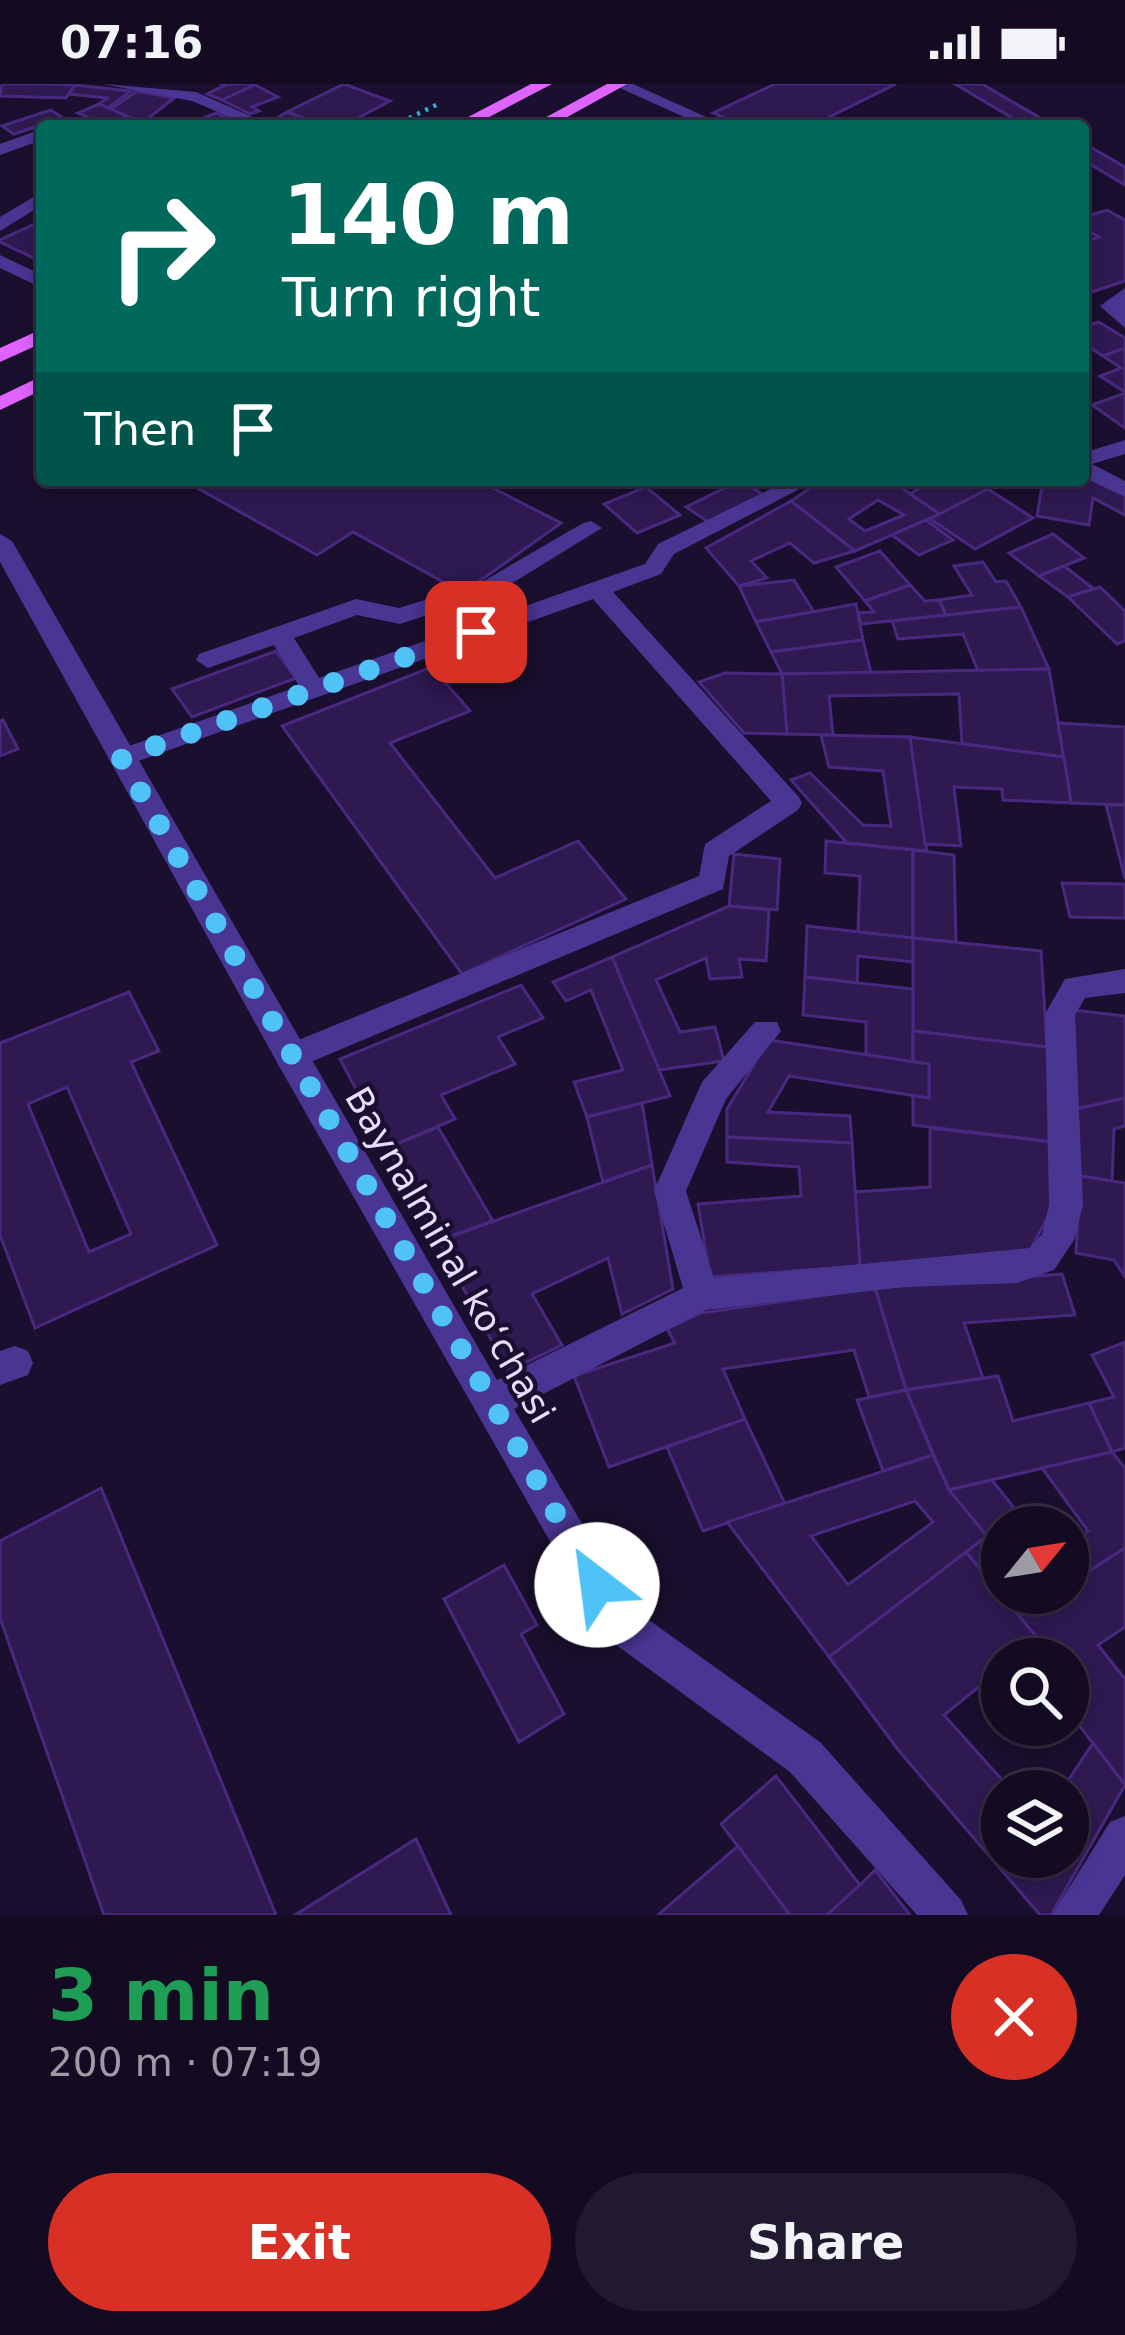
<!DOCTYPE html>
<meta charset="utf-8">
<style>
:root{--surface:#140b22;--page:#21192f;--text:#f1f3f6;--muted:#9d9ba5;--line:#332b40;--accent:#d93025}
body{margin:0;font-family:"DejaVu Sans",sans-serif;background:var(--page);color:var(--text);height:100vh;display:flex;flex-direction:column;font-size:45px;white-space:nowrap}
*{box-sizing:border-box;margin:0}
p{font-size:39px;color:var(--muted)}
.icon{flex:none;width:66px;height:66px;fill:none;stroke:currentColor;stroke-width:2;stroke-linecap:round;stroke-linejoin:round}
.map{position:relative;height:1831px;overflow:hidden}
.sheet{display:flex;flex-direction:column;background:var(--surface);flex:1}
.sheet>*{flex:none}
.hud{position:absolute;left:36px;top:36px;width:1053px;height:366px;border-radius:12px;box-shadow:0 6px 18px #0003,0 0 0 3px var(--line);background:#00695c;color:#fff;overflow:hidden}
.needle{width:78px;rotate:60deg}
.controls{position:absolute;left:981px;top:1422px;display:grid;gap:24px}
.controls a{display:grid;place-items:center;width:108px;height:108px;border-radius:50%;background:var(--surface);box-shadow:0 6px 18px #0003,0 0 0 3px var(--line);font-size:60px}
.pin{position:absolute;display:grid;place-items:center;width:102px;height:102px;color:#fff;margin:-51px;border-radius:24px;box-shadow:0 6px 18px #0006}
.me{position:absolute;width:132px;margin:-66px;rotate:330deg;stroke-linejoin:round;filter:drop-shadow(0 0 9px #0008)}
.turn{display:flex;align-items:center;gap:42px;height:252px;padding:0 48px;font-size:54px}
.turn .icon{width:156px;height:156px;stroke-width:2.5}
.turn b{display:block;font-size:84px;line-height:102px}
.then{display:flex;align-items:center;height:114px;padding:0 48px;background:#0003;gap:24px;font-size:45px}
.round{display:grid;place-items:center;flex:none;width:126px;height:126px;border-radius:63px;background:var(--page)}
.summary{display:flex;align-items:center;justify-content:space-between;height:204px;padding:0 48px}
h1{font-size:72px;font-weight:600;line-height:90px;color:#1e9e55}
.action{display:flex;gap:24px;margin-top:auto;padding:24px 48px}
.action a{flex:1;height:138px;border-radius:72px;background:var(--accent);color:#fff;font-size:48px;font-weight:600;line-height:138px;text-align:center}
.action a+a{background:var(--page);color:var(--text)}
.status{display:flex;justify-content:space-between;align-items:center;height:84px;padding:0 60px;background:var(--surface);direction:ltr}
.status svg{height:33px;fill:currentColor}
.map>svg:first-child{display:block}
.building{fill:#2e1951;stroke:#492980;stroke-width:3;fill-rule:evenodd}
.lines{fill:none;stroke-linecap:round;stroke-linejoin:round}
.path{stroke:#24b9cb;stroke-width:4.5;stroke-dasharray:3 6;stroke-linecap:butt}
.lane{fill:#493692;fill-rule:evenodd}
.street{fill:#493692;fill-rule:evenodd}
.primary{fill:#df64ff;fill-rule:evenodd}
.route{stroke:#4fc3f7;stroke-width:21;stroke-dasharray:0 37.8}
.labels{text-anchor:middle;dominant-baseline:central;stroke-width:9;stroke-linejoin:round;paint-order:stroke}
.street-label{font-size:36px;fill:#e6ddff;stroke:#1a0f2e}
</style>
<div class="status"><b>07:16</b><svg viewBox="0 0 49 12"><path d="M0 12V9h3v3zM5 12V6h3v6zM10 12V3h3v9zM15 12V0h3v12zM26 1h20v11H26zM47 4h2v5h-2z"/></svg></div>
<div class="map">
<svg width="1125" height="1831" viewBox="0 0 1125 1831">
<rect width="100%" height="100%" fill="#1a0f2e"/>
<g class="building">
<polygon points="2,0 53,0 75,1 66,14 0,12"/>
<polygon points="220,0 253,0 255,1 222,16 207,10 224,2"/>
<polygon points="344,0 390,17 352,37 360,40 356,42 323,42 287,28"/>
<polygon points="775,0 896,0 811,42 745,42 713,29"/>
<polygon points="955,0 982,0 1054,42 1026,42"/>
<polygon points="75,1 131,7 108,24 99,20 107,14 69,10"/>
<polygon points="255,1 278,13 252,23 259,27 250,30 222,16"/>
<polygon points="137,7 174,14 146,36 160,42 108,42 129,33 111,25"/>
<polygon points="99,20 108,24 129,33 107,42 78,29"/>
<polygon points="51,26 63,34 14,50 2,42"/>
<polygon points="287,28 323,42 265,42"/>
<polygon points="216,29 235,37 182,42"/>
<polygon points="1083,59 1125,83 1125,101 1083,76"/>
<polygon points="1107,126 1125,136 1125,197 1083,211 1083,158 1099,153 1083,144 1083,133"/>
<polygon points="41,137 42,178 0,158 0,156"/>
<polygon points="1099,238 1125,254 1125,264 1103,272 1083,259 1083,243"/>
<polygon points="1125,264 1125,308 1100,292 1121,284 1103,272"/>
<polygon points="1125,309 1125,344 1092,321"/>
<polygon points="1083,388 1125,409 1125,431 1093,414 1089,441 1037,432 1043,396 1083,396"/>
<polygon points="183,396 477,396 561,439 463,509 353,448 317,471"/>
<polygon points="741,396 765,412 710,439 686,423"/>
<path d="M822 396H890L940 430 855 467 791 417ZM878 416 904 431 865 447 849 435Z"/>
<polygon points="933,396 970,396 988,405 940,430 910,410"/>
<polygon points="646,403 680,431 637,449 604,420"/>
<polygon points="988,405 1033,434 975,465 930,435"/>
<polygon points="791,417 855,467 814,479 790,459 751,477 767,494 739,502 706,464"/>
<polygon points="926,436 953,456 919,471 892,451"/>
<polygon points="1053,450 1084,474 1039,492 1009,469"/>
<polygon points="880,467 910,501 865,517 836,483"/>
<polygon points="983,478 996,498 1006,497 1021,523 946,531 939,516 972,511 954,482"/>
<polygon points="1064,482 1094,505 1068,513 1039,492"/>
<polygon points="794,496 814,528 756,538 739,502"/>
<polygon points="910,501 925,517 939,516 946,531 861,540 858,529 874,528 865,517"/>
<polygon points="1100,503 1125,527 1125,557 1117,560 1068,513"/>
<polygon points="856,520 863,556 771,568 756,538"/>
<polygon points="1021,523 1049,585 978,587 963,550 898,555 892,537"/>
<polygon points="863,556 871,589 782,590 771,568"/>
<polygon points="276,567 296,594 192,633 172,605"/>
<polygon points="432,583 470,627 390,659 495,794 578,757 626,815 462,890 282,642"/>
<polygon points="1049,585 1064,673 962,660 959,610 829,612 833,651 787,650 782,590"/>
<polygon points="725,589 782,590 787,650 744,649 699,598"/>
<polygon points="3,636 18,665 0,672 0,637"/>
<polygon points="1058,639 1125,643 1125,721 1071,719"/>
<polygon points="821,651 910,653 927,767 847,759 791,696 810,689 863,741 891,742 883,687 829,683"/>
<polygon points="910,653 1064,673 1071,719 1003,716 1002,705 954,703 961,762 925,760"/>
<polygon points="1106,721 1125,721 1125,795"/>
<polygon points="826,757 913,766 913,854 858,848 860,792 825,789"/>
<polygon points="913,766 954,771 956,858 913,854"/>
<polygon points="734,770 780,775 777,826 729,822"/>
<polygon points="1062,799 1125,800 1125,834 1070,833"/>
<polygon points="729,822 769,826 766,877 739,875 742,893 710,895 706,874 656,896 680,948 715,943 724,977 658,986 612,873"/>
<polygon points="807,842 913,854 914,878 858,872 857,899 805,893"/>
<polygon points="913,854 1041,867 1047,963 913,947"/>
<polygon points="612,873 670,1012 587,1033 574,998 623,986 591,906 566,917 553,898"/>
<polygon points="805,893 913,905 913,978 866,971 866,938 803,931"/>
<polygon points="521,901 543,934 498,953 515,980 441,1011 455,1035 387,1064 340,975"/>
<path d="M129 908 159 967 131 978 217 1161 35 1244 0 1151V959ZM67 1003 131 1150 89 1168 28 1020Z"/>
<polygon points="1073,926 1125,932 1125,1014 1077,1025"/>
<polygon points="913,947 1047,963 1054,1058 913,1041 913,1011 929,1014 929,980 913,978"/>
<polygon points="769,956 929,980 929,1014 789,992 768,1028 850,1032 852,1059 727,1053 727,1025"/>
<polygon points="1125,1014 1125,1042 1114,1045 1112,1097 1080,1092 1077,1025"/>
<polygon points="642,1019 652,1081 603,1098 587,1033"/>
<polygon points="438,1043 493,1137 438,1157 387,1064"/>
<polygon points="930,1044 1054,1058 1050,1128 1029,1169 860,1182 855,1108 930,1103"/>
<polygon points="727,1053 852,1059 860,1182 710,1193 698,1120 801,1112 799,1083 727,1078"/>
<polygon points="652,1081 673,1205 622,1230 608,1174 532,1210 562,1261 508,1287 438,1157"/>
<polygon points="1080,1092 1125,1099 1125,1193 1114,1176 1076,1169"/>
<polygon points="1062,1190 1075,1231 964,1239 983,1294 906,1306 875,1204"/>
<polygon points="875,1204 906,1306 869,1313 854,1266 723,1285 745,1335 609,1383 574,1292 675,1259 667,1245 701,1229"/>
<polygon points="1125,1258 1125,1364 1112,1368 1089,1319 1114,1313 1092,1271"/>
<polygon points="998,1292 1013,1337 1089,1319 1112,1368 949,1406 906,1306"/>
<polygon points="906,1306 933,1371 883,1387 857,1316"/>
<polygon points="745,1335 785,1420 703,1447 667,1363"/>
<polygon points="1112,1368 1125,1384 1125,1464 1068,1501 1068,1459 1088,1447 1042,1384"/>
<path d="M933 1371 949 1406 987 1452 829 1573 727 1438ZM915 1417 933 1438 848 1501 811 1452Z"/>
<polygon points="992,1396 1029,1443 1002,1443 1002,1509 1056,1509 1019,1532 966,1468 987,1452 949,1406"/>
<polygon points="101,1404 276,1831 104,1831 0,1534 0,1457"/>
<polygon points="1125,1464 1125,1543 1098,1561 1125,1595 1125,1701 1068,1627 1068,1575 1028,1575 1023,1568 1038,1555 1019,1532 1056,1509 1068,1509 1068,1501"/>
<polygon points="966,1468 1038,1555 1013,1575 1002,1575 1002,1584 944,1631 1012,1707 1002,1707 1002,1773 1068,1773 1068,1707 1061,1707 1093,1659 1125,1701 1051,1831 1040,1831 899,1667 829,1573"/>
<polygon points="504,1481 537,1541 521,1550 564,1630 519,1658 444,1515"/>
<polygon points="776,1692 860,1801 827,1831 789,1831 721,1740"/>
<polygon points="416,1755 451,1831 295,1831"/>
<polygon points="738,1762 790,1831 658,1831"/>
<polygon points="875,1786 910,1831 827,1831 860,1801"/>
</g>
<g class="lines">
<polyline class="path" points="393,42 440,19"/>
<g class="lane">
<polygon points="611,0 633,0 726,42 704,42"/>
<polygon points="69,34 75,35 75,42 54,42"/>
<polygon points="42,45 42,56 0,71 0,60"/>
<polygon points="42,108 42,121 0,147 0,133"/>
<polygon points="0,171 42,191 42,204 0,184"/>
<polygon points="789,396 817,396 674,470 661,490 613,508 798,712 802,719 798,726 729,772 723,805 301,982 279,982 275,973 279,964 699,792 705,760 771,717 593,515 130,680 112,680 108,674 112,668 299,602 274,561 208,584 196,576 199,570 356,515 399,524 482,498 583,439 591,437 602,444 498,508 400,540 357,531 294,554 319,594 645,480 658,460"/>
<polygon points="15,1262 28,1267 33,1279 28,1291 0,1301 0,1267"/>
<polygon points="1125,1732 1125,1791 1099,1831 1052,1831 1110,1738"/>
</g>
<g class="street">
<polygon points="103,0 196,8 273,42 251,42 192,17"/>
<polygon points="1125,204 1125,244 1100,222"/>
<polygon points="1125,356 1125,370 1092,380 1125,397 1125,413 1083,393 1083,369"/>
<polygon points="0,450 12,457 497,1296 683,1204 654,1107 702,998 755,938 777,938 781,947 726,1015 686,1107 714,1194 1030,1164 1042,1150 1049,1121 1045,930 1065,895 1125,885 1125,909 1085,914 1075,931 1083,1121 1074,1156 1054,1186 1017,1199 904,1203 706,1226 514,1325 632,1524 820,1658 961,1816 968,1831 917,1831 790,1688 604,1552 279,982 0,478"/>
</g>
<g class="primary">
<polygon points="531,0 552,0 472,42 451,42"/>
<polygon points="607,0 627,0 551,42 530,42"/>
<polygon points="42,245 42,259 0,278 0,264"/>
<polygon points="42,292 42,306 0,326 0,312"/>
</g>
</g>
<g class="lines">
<polyline class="route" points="476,548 121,674 597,1501"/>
</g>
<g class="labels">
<g class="street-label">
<text transform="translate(450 1171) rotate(60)">Baynalminal koʻchasi</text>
</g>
</g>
</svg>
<div class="controls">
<a><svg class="needle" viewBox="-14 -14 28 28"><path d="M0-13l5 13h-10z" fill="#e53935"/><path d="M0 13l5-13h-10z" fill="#9d9ba5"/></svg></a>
<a><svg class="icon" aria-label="search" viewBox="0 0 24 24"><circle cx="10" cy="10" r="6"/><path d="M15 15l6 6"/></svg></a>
<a><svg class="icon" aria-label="layers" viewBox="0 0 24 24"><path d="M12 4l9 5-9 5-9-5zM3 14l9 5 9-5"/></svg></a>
</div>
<div class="pin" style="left:476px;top:548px;background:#d93025"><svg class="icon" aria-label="arrive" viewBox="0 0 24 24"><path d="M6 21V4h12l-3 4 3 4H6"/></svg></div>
<svg class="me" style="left:597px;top:1501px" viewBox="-20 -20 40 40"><circle r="19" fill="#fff"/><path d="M0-13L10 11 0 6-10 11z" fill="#4fc3f7"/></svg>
<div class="hud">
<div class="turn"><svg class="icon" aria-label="right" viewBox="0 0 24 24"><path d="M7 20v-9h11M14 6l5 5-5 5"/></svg><div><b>140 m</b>Turn right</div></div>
<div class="then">Then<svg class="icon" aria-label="arrive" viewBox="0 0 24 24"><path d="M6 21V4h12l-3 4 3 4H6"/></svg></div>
</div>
</div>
<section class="sheet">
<div class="summary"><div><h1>3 min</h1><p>200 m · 07:19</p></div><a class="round" style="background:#d93025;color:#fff"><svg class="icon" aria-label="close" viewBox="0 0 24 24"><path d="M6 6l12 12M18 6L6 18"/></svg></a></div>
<div class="action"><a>Exit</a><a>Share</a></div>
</section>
